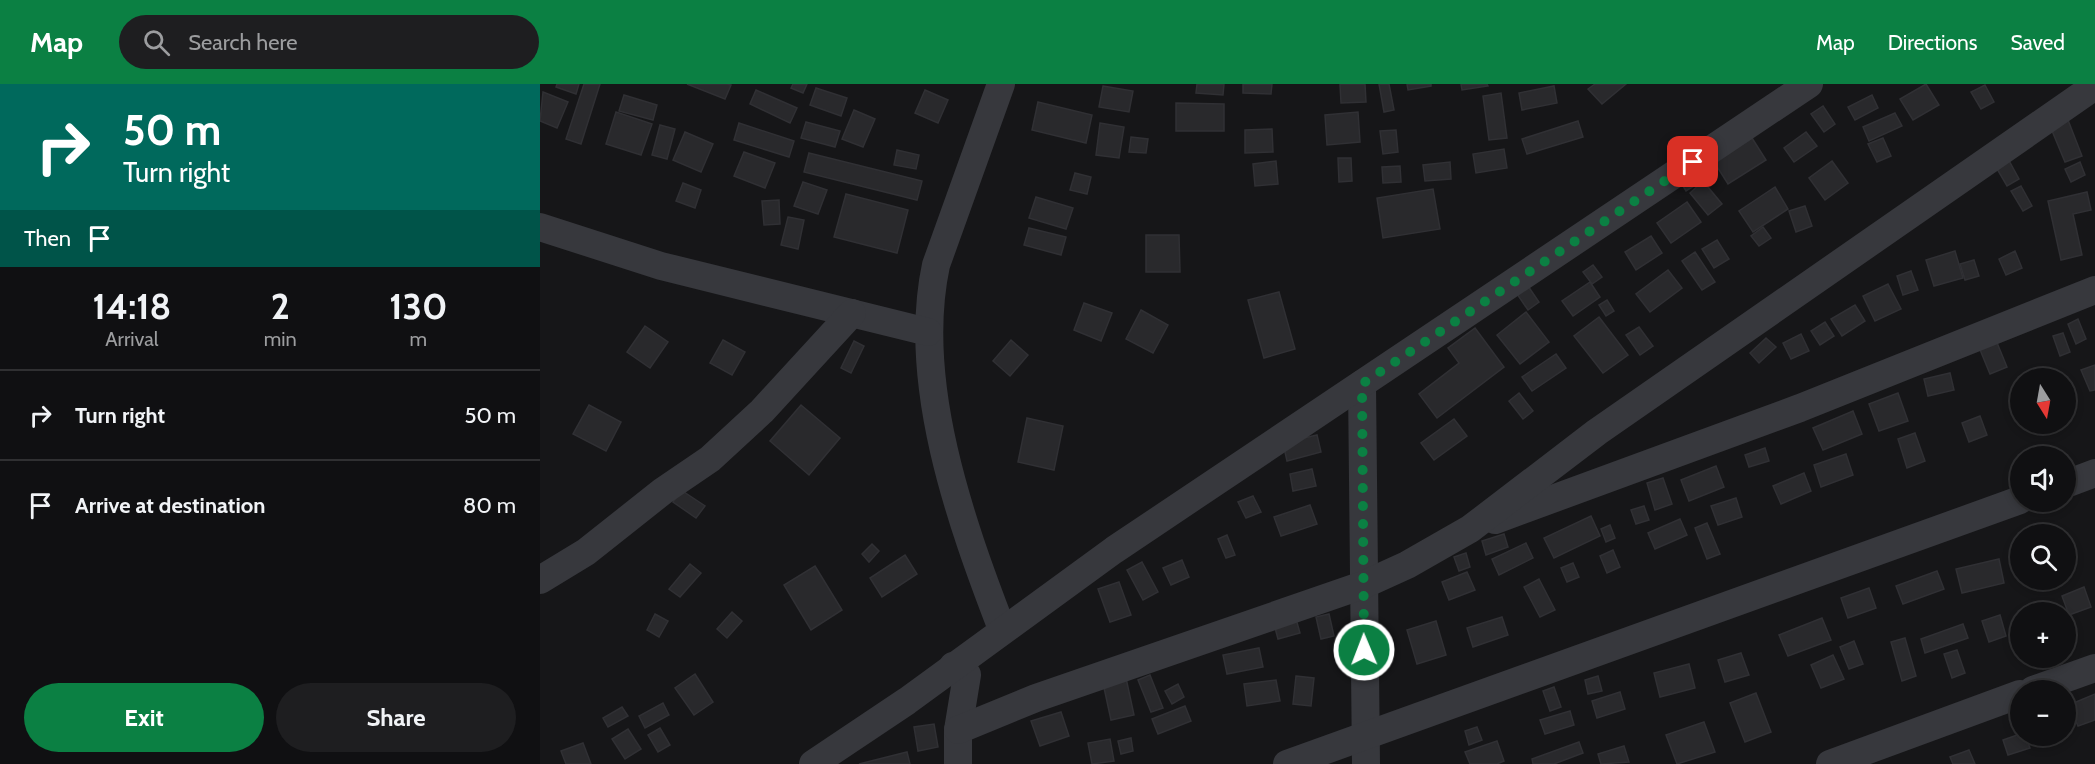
<!DOCTYPE html>
<meta charset="utf-8">
<style>
:root{--surface:#101012;--page:#1e1e20;--text:#f1f3f6;--muted:#9c9d9f;--line:#303032;--accent:#0b8043}
body{margin:0;font-family:Cabin,sans-serif;background:var(--page);color:var(--text);height:100vh;display:flex;flex-direction:column;font-size:22px;white-space:nowrap}
*{box-sizing:border-box;margin:0}
p{font-size:20px;color:var(--muted)}
.icon{flex:none;width:33px;height:33px;fill:none;stroke:currentColor;stroke-width:2;stroke-linecap:round;stroke-linejoin:round}
.map{position:relative;flex:1;overflow:hidden}
.drawer{display:flex;flex-direction:column;background:var(--surface);width:540px}
.drawer>*{flex:none}
.hud{background:#00695c;color:#fff;overflow:hidden}
.needle{width:39px;rotate:169deg}
.tools{position:absolute;left:1470px;top:284px;display:grid;gap:12px}
.tools a{display:grid;place-items:center;width:66px;height:66px;border-radius:50%;background:var(--surface);box-shadow:0 3px 9px #0003,0 0 0 2px var(--line);font-size:30px}
.pin{position:absolute;display:grid;place-items:center;width:51px;height:51px;color:#fff;margin:-26px;border-radius:12px;box-shadow:0 3px 9px #0006}
.me{position:absolute;width:66px;margin:-33px;rotate:359deg;stroke-linejoin:round;filter:drop-shadow(0 0 4px #0008)}
.turn{display:flex;align-items:center;gap:21px;height:126px;padding:0 24px;font-size:27px}
.turn .icon{width:78px;height:78px;stroke-width:2.5}
.turn b{display:block;font-size:42px;line-height:51px}
.then{display:flex;align-items:center;height:57px;padding:0 24px;background:#0003;gap:12px;font-size:22px}
.eta{display:flex;justify-content:space-evenly;align-items:center;height:102px;text-align:center}
.eta b{font-size:36px;font-weight:800;line-height:42px}
.action{display:flex;gap:12px;margin-top:auto;padding:12px 24px}
.action a{flex:1;height:69px;border-radius:36px;background:var(--accent);color:#fff;font-size:24px;font-weight:800;line-height:69px;text-align:center}
.action a+a{background:var(--page);color:var(--text)}
ul{padding:0;list-style:none}
li{display:flex;align-items:center;gap:18px;height:90px;padding:0 24px;border-top:2px solid var(--line)}
li div{flex:1}
li b{display:block;font-size:22px}
li em{font-style:normal}
header{display:flex;align-items:center;gap:36px;box-sizing:border-box;height:84px;padding:0 30px;background:var(--accent);color:#fff}
header strong{font-size:28px}
nav{display:flex;gap:33px;margin-inline-start:auto;font-size:21px}
.search{width:420px;height:54px;background:var(--page);display:flex;align-items:center;gap:15px;box-sizing:border-box;padding:0 21px;border-radius:33px;color:var(--muted);font-size:22px}
main{display:flex;flex:1;min-height:0}
.map>svg:first-child{display:block}
.building{fill:#29292c;stroke:#303034;stroke-width:1.5}
.lines{fill:none;stroke-linecap:round;stroke-linejoin:round}
.street{stroke:#37383d;stroke-width:28}
.route{stroke:#0b8043;stroke-width:10;stroke-dasharray:0 18}
</style>
<header>
<strong>Map</strong>
<div class="search"><svg class="icon" aria-label="search" viewBox="0 0 24 24"><circle cx="10" cy="10" r="6"/><path d="M15 15l6 6"/></svg>Search here</div>
<nav><a>Map</a><a>Directions</a><a>Saved</a></nav>
</header>
<main>
<section class="drawer">
<div class="hud">
<div class="turn"><svg class="icon" aria-label="right" viewBox="0 0 24 24"><path d="M7 20v-9h11M14 6l5 5-5 5"/></svg><div><b>50 m</b>Turn right</div></div>
<div class="then">Then<svg class="icon" aria-label="arrive" viewBox="0 0 24 24"><path d="M6 21V4h12l-3 4 3 4H6"/></svg></div>
</div>
<div class="eta">
<div><b>14:18</b><p>Arrival</p></div>
<div><b>2</b><p>min</p></div>
<div><b>130</b><p>m</p></div>
</div>
<ul>
<li><svg class="icon" aria-label="right" viewBox="0 0 24 24"><path d="M7 20v-9h11M14 6l5 5-5 5"/></svg><div><b>Turn right</b></div><em>50 m</em></li>
<li><svg class="icon" aria-label="arrive" viewBox="0 0 24 24"><path d="M6 21V4h12l-3 4 3 4H6"/></svg><div><b>Arrive at destination</b></div><em>80 m</em></li>
</ul>
<div class="action"><a>Exit</a><a>Share</a></div>
</section>
<div class="map">
<svg width="1555" height="680" viewBox="0 0 1555 680">
<rect width="100%" height="100%" fill="#161618"/>
<g class="building">
<polygon points="17,0 39,0 36,10 16,3"/>
<polygon points="44,0 60,0 41,60 26,55"/>
<polygon points="147,0 187,0 191,1 185,15"/>
<polygon points="253,0 267,0 263,9 251,4"/>
<polygon points="657,0 684,0 683,11 656,9"/>
<polygon points="703,0 732,0 731,10 703,9"/>
<polygon points="800,0 825,0 826,18 801,19"/>
<polygon points="839,0 849,0 854,26 844,28"/>
<polygon points="867,0 891,0 891,2 868,6"/>
<polygon points="921,0 947,0 948,2 922,6"/>
<polygon points="1055,0 1086,0 1062,20 1048,5"/>
<polygon points="1386,0 1399,21 1373,36 1360,15"/>
<polygon points="1445,1 1454,18 1441,25 1431,8"/>
<polygon points="563,2 593,7 589,28 559,23"/>
<polygon points="1014,2 1017,19 982,26 979,9"/>
<polygon points="276,4 307,14 301,32 270,21"/>
<polygon points="216,6 257,24 250,39 210,20"/>
<polygon points="385,6 408,16 398,39 375,29"/>
<polygon points="3,8 28,18 17,44 0,37"/>
<polygon points="961,9 967,54 949,56 943,12"/>
<polygon points="84,11 117,21 113,36 79,27"/>
<polygon points="1332,11 1338,24 1315,36 1308,23"/>
<polygon points="498,18 552,31 546,59 492,46"/>
<polygon points="636,19 684,20 684,47 636,47"/>
<polygon points="1283,22 1295,40 1284,48 1271,30"/>
<polygon points="314,26 335,35 323,63 302,55"/>
<polygon points="76,28 112,40 101,71 66,60"/>
<polygon points="818,28 820,58 787,61 785,31"/>
<polygon points="1355,29 1362,42 1329,57 1323,43"/>
<polygon points="1528,36 1542,72 1525,78 1510,42"/>
<polygon points="1038,37 1043,53 987,70 982,55"/>
<polygon points="266,38 300,47 295,63 261,54"/>
<polygon points="199,39 254,57 249,73 194,56"/>
<polygon points="560,39 584,43 579,74 556,71"/>
<polygon points="120,41 135,45 127,75 112,71"/>
<polygon points="732,45 733,68 705,69 705,46"/>
<polygon points="856,46 858,68 843,70 840,47"/>
<polygon points="145,48 173,60 161,88 133,76"/>
<polygon points="1266,48 1277,62 1254,78 1244,64"/>
<polygon points="591,53 608,55 606,69 589,68"/>
<polygon points="1212,54 1226,76 1188,100 1174,78"/>
<polygon points="1343,54 1351,72 1337,78 1328,60"/>
<polygon points="964,65 967,84 936,89 933,70"/>
<polygon points="357,66 379,71 376,85 354,81"/>
<polygon points="204,68 235,79 225,104 194,92"/>
<polygon points="269,69 382,97 377,116 264,88"/>
<polygon points="1466,71 1479,95 1467,102 1453,78"/>
<polygon points="798,74 811,74 812,97 799,98"/>
<polygon points="736,77 738,100 715,102 713,80"/>
<polygon points="1292,77 1308,99 1285,116 1269,94"/>
<polygon points="910,78 911,95 885,97 883,81"/>
<polygon points="1540,78 1545,91 1531,98 1525,85"/>
<polygon points="860,82 861,98 843,99 842,83"/>
<polygon points="1152,82 1162,97 1146,107 1137,92"/>
<polygon points="535,89 551,93 547,110 530,106"/>
<polygon points="1163,97 1182,120 1168,131 1150,109"/>
<polygon points="263,98 287,106 278,130 254,122"/>
<polygon points="143,99 161,106 155,124 136,117"/>
<polygon points="1481,102 1492,122 1483,127 1471,107"/>
<polygon points="1235,103 1248,125 1213,148 1199,127"/>
<polygon points="893,105 900,145 843,154 837,114"/>
<polygon points="1547,108 1551,126 1533,130 1542,171 1521,176 1508,117"/>
<polygon points="306,110 368,126 357,169 294,153"/>
<polygon points="496,113 533,124 526,145 489,134"/>
<polygon points="239,116 240,140 224,141 222,117"/>
<polygon points="1147,118 1161,138 1131,159 1117,139"/>
<polygon points="1265,122 1272,142 1256,148 1249,127"/>
<polygon points="248,133 264,136 258,165 241,161"/>
<polygon points="1223,143 1231,154 1219,162 1211,152"/>
<polygon points="489,144 526,153 521,171 484,161"/>
<polygon points="606,151 639,151 640,188 606,188"/>
<polygon points="1111,152 1122,169 1096,186 1085,168"/>
<polygon points="1177,156 1189,175 1174,184 1162,165"/>
<polygon points="1415,167 1423,194 1394,202 1386,176"/>
<polygon points="1475,167 1482,184 1466,191 1459,175"/>
<polygon points="1155,168 1175,198 1162,206 1142,177"/>
<polygon points="1434,176 1439,192 1425,196 1420,180"/>
<polygon points="1053,181 1062,193 1052,200 1043,188"/>
<polygon points="1128,186 1142,204 1110,228 1096,210"/>
<polygon points="1371,187 1378,206 1363,211 1357,192"/>
<polygon points="1050,198 1060,213 1033,232 1022,217"/>
<polygon points="1348,200 1361,225 1335,237 1323,212"/>
<polygon points="988,202 999,218 988,226 977,210"/>
<polygon points="739,208 755,265 724,274 708,216"/>
<polygon points="1067,216 1074,227 1066,232 1059,221"/>
<polygon points="544,219 572,229 561,257 534,246"/>
<polygon points="1315,221 1325,237 1302,252 1291,235"/>
<polygon points="601,226 628,241 613,269 586,255"/>
<polygon points="986,228 1009,258 980,280 957,251"/>
<polygon points="1059,233 1088,271 1063,289 1034,252"/>
<polygon points="1538,235 1546,255 1536,260 1528,240"/>
<polygon points="1285,238 1294,252 1280,261 1271,247"/>
<polygon points="105,242 128,258 110,284 87,268"/>
<polygon points="1099,243 1113,262 1100,271 1086,251"/>
<polygon points="935,244 964,283 897,334 879,310 919,279 908,264"/>
<polygon points="1453,249 1467,283 1450,290 1436,256"/>
<polygon points="1523,249 1530,268 1520,272 1513,252"/>
<polygon points="1261,250 1269,267 1251,275 1243,259"/>
<polygon points="1226,254 1236,263 1219,279 1210,269"/>
<polygon points="183,256 205,268 192,291 170,279"/>
<polygon points="471,256 488,271 470,292 453,277"/>
<polygon points="314,257 324,262 311,289 301,284"/>
<polygon points="1016,270 1026,284 992,307 982,293"/>
<polygon points="1555,281 1555,306 1550,307 1541,286"/>
<polygon points="1410,289 1414,306 1388,312 1384,295"/>
<polygon points="979,309 993,327 983,335 969,317"/>
<polygon points="1358,309 1368,337 1339,347 1329,320"/>
<polygon points="49,321 81,338 66,367 33,350"/>
<polygon points="261,321 300,354 269,391 230,357"/>
<polygon points="1313,327 1322,350 1283,366 1273,344"/>
<polygon points="1440,332 1447,351 1429,358 1422,339"/>
<polygon points="487,334 523,342 514,386 478,378"/>
<polygon points="914,335 927,352 894,376 881,359"/>
<polygon points="1375,349 1385,377 1367,384 1358,355"/>
<polygon points="777,351 781,368 747,377 743,359"/>
<polygon points="1225,364 1229,377 1209,383 1205,371"/>
<polygon points="1306,370 1313,391 1281,403 1274,381"/>
<polygon points="1176,382 1184,403 1149,417 1141,396"/>
<polygon points="772,385 776,402 753,407 750,390"/>
<polygon points="1264,389 1271,407 1241,420 1233,402"/>
<polygon points="1123,394 1132,420 1115,426 1107,399"/>
<polygon points="141,406 165,422 156,434 133,418"/>
<polygon points="713,412 721,428 706,434 698,418"/>
<polygon points="1196,414 1202,433 1178,441 1171,422"/>
<polygon points="770,421 777,440 741,452 734,433"/>
<polygon points="1104,422 1109,436 1096,440 1091,426"/>
<polygon points="1051,432 1060,452 1014,474 1004,454"/>
<polygon points="1140,435 1147,451 1115,465 1108,449"/>
<polygon points="1167,439 1180,470 1167,475 1155,444"/>
<polygon points="1070,441 1075,454 1066,458 1061,445"/>
<polygon points="964,450 968,463 946,471 942,457"/>
<polygon points="687,451 695,471 686,474 678,455"/>
<polygon points="986,459 993,474 959,491 952,475"/>
<polygon points="332,460 339,467 329,478 322,470"/>
<polygon points="1073,466 1080,483 1067,489 1060,472"/>
<polygon points="926,469 930,483 919,487 914,473"/>
<polygon points="365,471 377,490 342,513 330,494"/>
<polygon points="1459,475 1464,499 1422,509 1416,485"/>
<polygon points="642,476 649,493 631,501 623,484"/>
<polygon points="602,478 618,508 603,516 587,486"/>
<polygon points="1033,479 1039,493 1027,498 1021,484"/>
<polygon points="150,480 161,489 140,513 129,505"/>
<polygon points="275,482 302,526 271,546 244,501"/>
<polygon points="1397,487 1404,505 1363,520 1356,502"/>
<polygon points="927,488 935,506 909,516 902,498"/>
<polygon points="999,495 1015,526 1000,533 984,503"/>
<polygon points="579,498 591,531 570,538 558,505"/>
<polygon points="1544,503 1551,523 1529,531 1522,512"/>
<polygon points="1329,504 1336,524 1308,534 1301,514"/>
<polygon points="192,528 202,537 187,554 177,545"/>
<polygon points="115,530 128,537 119,553 107,546"/>
<polygon points="789,530 794,552 781,555 776,533"/>
<polygon points="1460,531 1466,552 1449,558 1442,537"/>
<polygon points="962,533 968,551 933,563 927,544"/>
<polygon points="1282,534 1291,556 1248,572 1239,551"/>
<polygon points="756,535 760,549 738,555 734,540"/>
<polygon points="896,537 906,571 877,580 867,546"/>
<polygon points="1423,540 1428,554 1385,569 1381,555"/>
<polygon points="1365,554 1376,592 1362,597 1351,558"/>
<polygon points="1314,557 1323,580 1309,585 1300,563"/>
<polygon points="719,564 723,583 687,590 683,571"/>
<polygon points="1417,566 1425,589 1412,594 1404,570"/>
<polygon points="1201,569 1209,591 1185,598 1178,576"/>
<polygon points="1293,571 1304,595 1281,604 1271,581"/>
<polygon points="1149,580 1155,604 1120,613 1114,589"/>
<polygon points="155,590 173,618 154,631 135,604"/>
<polygon points="610,591 623,624 611,628 598,596"/>
<polygon points="756,592 774,594 771,622 753,620"/>
<polygon points="1058,592 1062,607 1048,610 1045,596"/>
<polygon points="586,594 594,631 571,636 563,599"/>
<polygon points="736,596 740,617 707,622 704,600"/>
<polygon points="638,600 644,613 632,620 625,607"/>
<polygon points="1014,603 1021,623 1010,627 1003,607"/>
<polygon points="1080,608 1085,625 1057,634 1052,617"/>
<polygon points="1216,609 1231,648 1205,658 1190,619"/>
<polygon points="1555,610 1555,636 1538,642 1529,621"/>
<polygon points="123,619 129,631 105,644 99,632"/>
<polygon points="645,622 651,637 618,650 612,635"/>
<polygon points="82,623 88,632 68,643 63,634"/>
<polygon points="1030,627 1034,641 1005,650 1000,636"/>
<polygon points="521,628 529,652 500,662 491,637"/>
<polygon points="1164,638 1175,668 1137,680 1126,651"/>
<polygon points="394,640 398,663 378,667 374,643"/>
<polygon points="937,643 942,656 929,661 925,647"/>
<polygon points="120,644 130,661 118,668 108,651"/>
<polygon points="88,645 101,665 85,675 72,655"/>
<polygon points="1480,650 1485,651 1490,664 1468,671 1463,656"/>
<polygon points="591,654 593,667 581,670 578,657"/>
<polygon points="570,655 574,677 552,680 548,659"/>
<polygon points="957,657 964,677 957,680 930,680 925,668"/>
<polygon points="1039,658 1043,669 1014,680 993,680 992,675"/>
<polygon points="43,659 51,680 26,680 21,667"/>
<polygon points="1084,662 1089,678 1061,680 1058,670"/>
<polygon points="1429,666 1435,680 1413,680 1410,673"/>
<polygon points="367,668 370,680 319,680"/>
</g>
<g class="lines">
<g class="street">
<path d="M461 0 396 181C371 298 420 436 462 545"/>
<polyline points="0,143 121,182 388,248"/>
<polyline points="822,300 826,680"/>
<polyline points="1526,400 1555,389"/>
<polyline points="955,436 1260,324 1555,206"/>
<polyline points="0,496 46,468 123,407 170,375 222,327 312,229"/>
<polyline points="413,582 427,591 418,646 418,680"/>
<polyline points="1493,606 1555,584"/>
<polyline points="418,646 496,614 823,501 867,481 930,445 1057,348 1555,2"/>
<polyline points="273,680 367,617 574,466 1269,0"/>
<polyline points="747,680 1480,416"/>
<polyline points="1290,680 1480,610"/>
</g>
</g>
<g class="lines">
<polyline class="route" points="824,566 822,300 1153,78"/>
</g>
</svg>
<div class="tools">
<a><svg class="needle" viewBox="-14 -14 28 28"><path d="M0-13l5 13h-10z" fill="#e53935"/><path d="M0 13l5-13h-10z" fill="#9c9d9f"/></svg></a>
<a><svg class="icon" aria-label="sound" viewBox="0 0 24 24"><path d="M4 9h4l5-4v14l-5-4H4zM17 9q2 3 0 6"/></svg></a>
<a><svg class="icon" aria-label="search" viewBox="0 0 24 24"><circle cx="10" cy="10" r="6"/><path d="M15 15l6 6"/></svg></a>
<a>+</a>
<a>−</a>
</div>
<div class="pin" style="left:1153px;top:78px;background:#d93025"><svg class="icon" aria-label="arrive" viewBox="0 0 24 24"><path d="M6 21V4h12l-3 4 3 4H6"/></svg></div>
<svg class="me" style="left:824px;top:566px" viewBox="-20 -20 40 40"><circle r="17" fill="#0b8043" stroke="#fff" stroke-width="3"/><path d="M0-11L8 9 0 5-8 9z" fill="#fff"/></svg>
</div>
</main>
